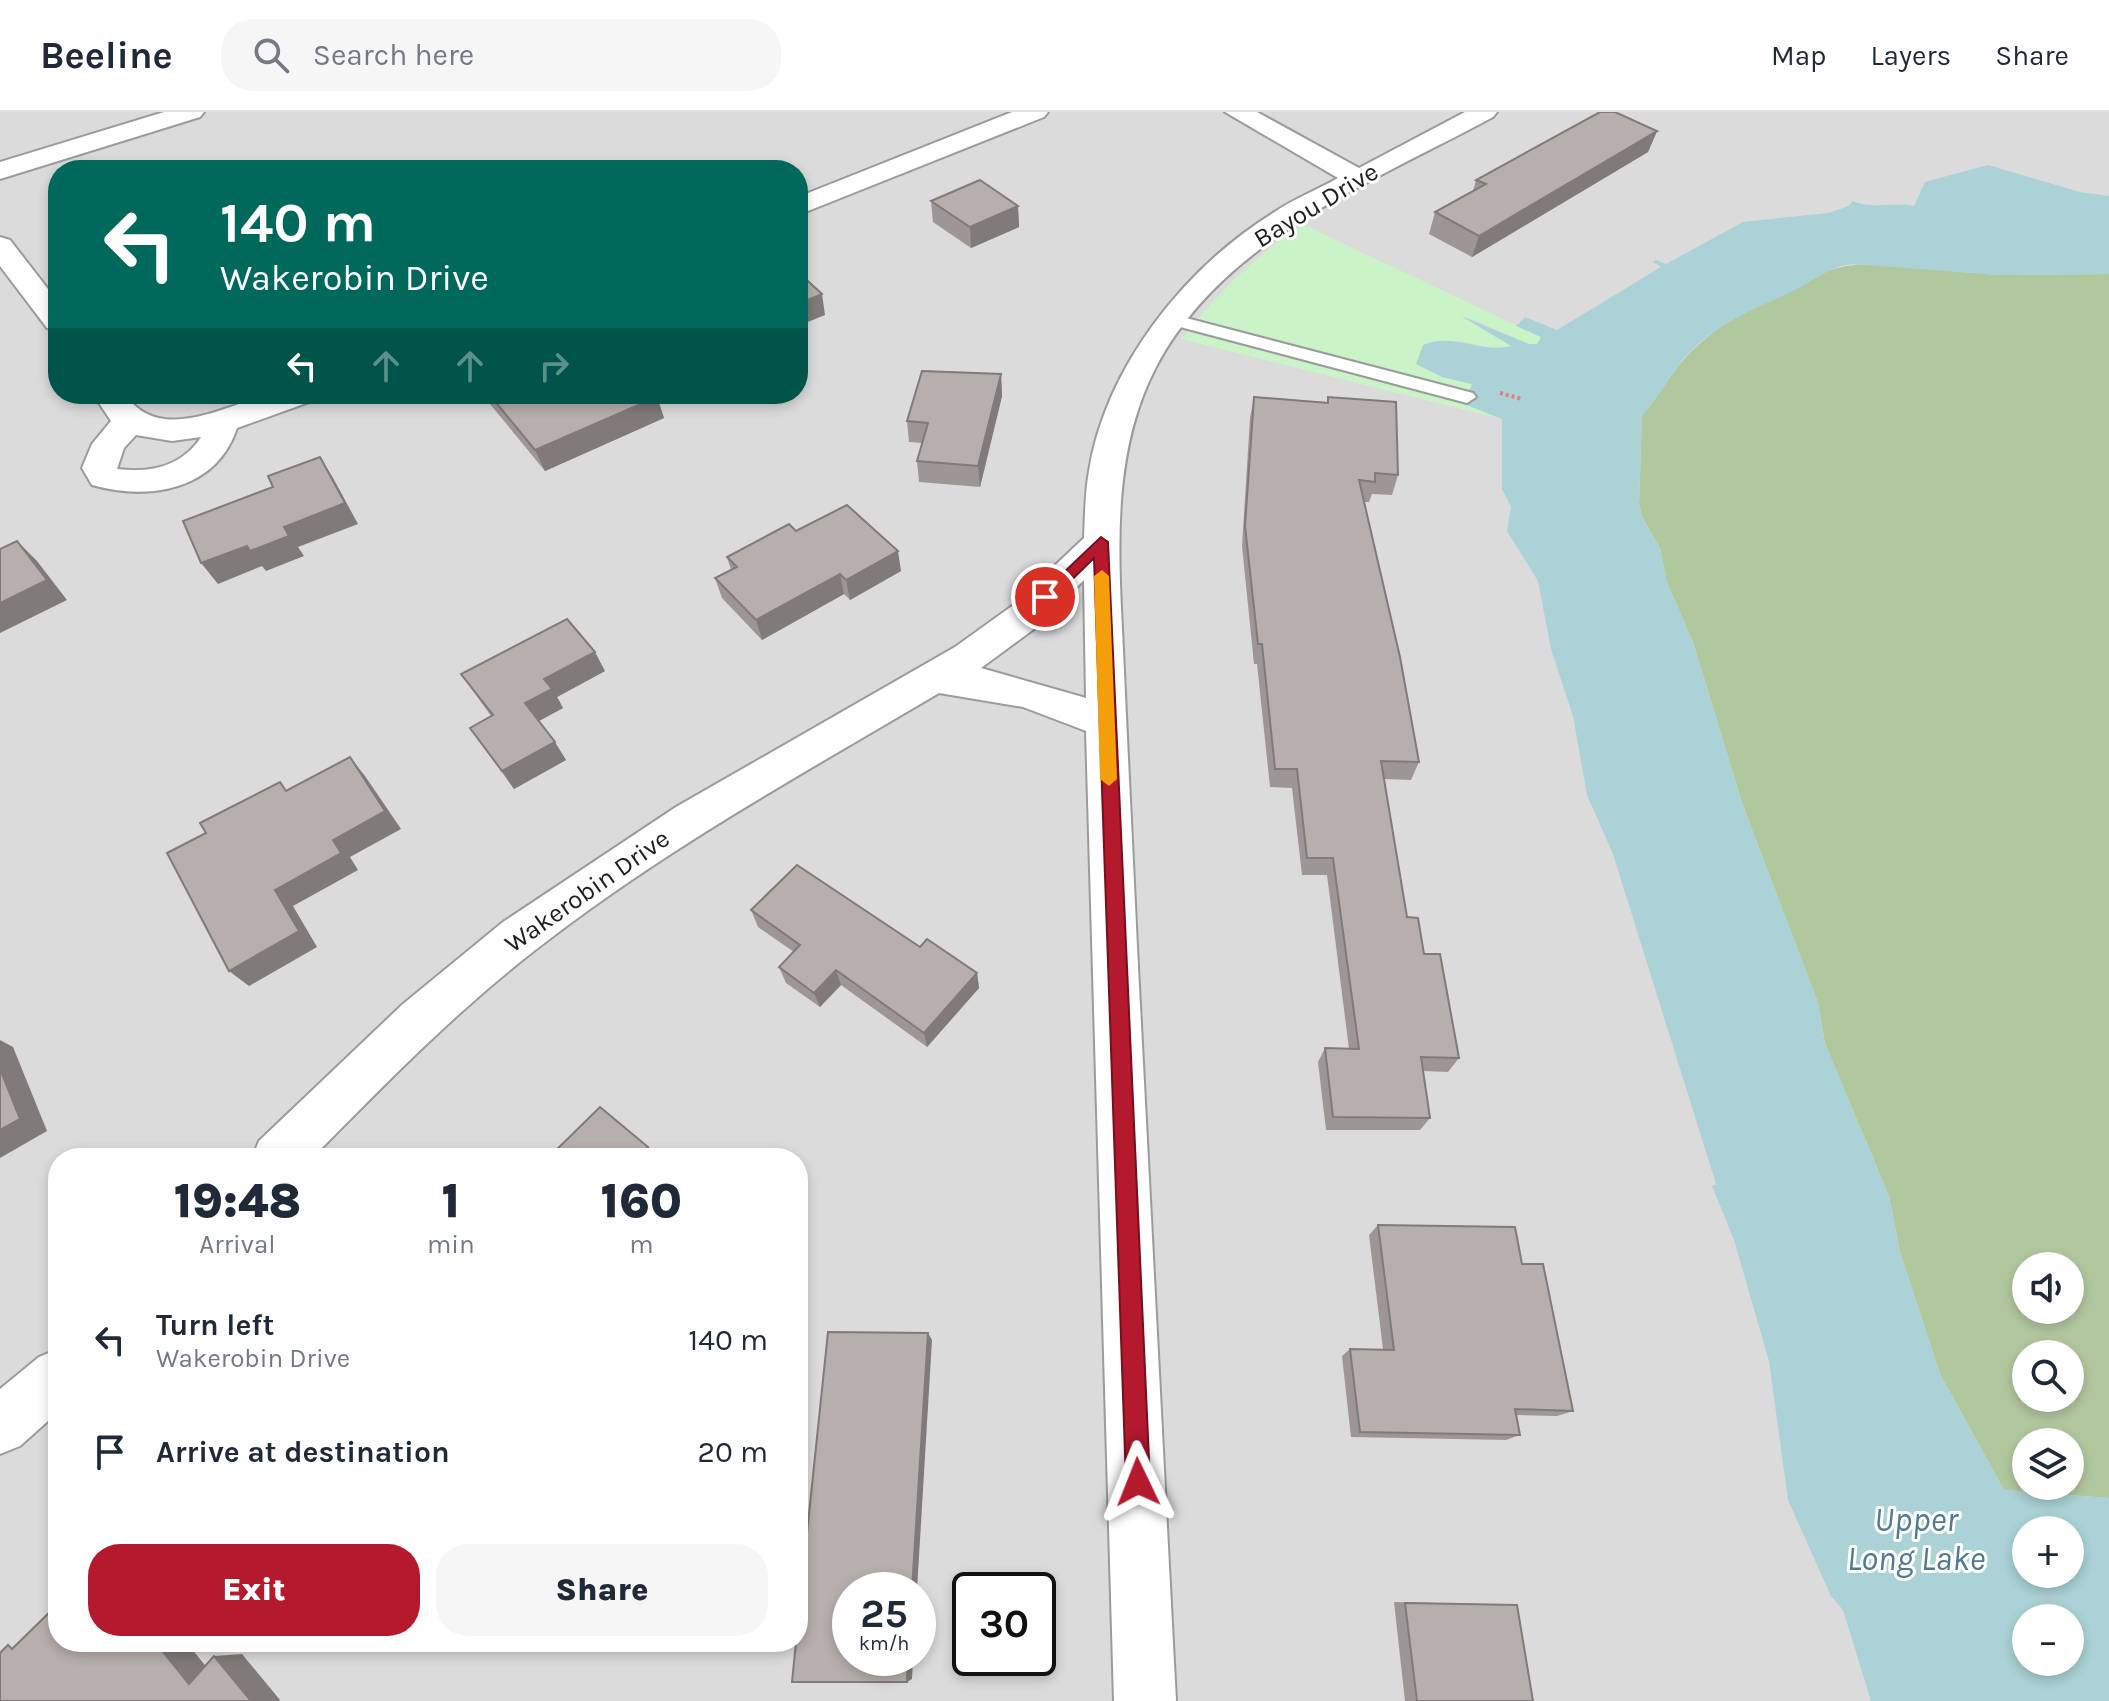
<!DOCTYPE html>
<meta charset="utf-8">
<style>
:root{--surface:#fff;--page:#f6f6f7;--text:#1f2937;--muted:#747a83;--line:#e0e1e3;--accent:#b4192d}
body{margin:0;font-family:Karla,sans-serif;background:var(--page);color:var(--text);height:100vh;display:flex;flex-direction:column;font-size:30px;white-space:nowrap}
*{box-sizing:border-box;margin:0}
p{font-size:26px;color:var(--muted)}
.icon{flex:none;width:44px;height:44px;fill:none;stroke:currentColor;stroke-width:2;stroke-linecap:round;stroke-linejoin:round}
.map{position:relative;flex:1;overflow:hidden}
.side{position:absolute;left:48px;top:1036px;width:760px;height:504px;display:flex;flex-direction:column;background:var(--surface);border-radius:32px;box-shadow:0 4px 12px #0003}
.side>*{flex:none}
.guide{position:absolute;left:48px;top:48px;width:760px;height:244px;border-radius:32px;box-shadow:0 4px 12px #0003;background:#00695c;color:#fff;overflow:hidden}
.buttons{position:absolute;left:2012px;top:1140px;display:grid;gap:16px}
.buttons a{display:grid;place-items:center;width:72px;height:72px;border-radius:50%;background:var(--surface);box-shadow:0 4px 12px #0003;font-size:40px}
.speed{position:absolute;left:832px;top:1460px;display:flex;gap:16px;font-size:40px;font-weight:700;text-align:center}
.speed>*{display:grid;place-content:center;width:104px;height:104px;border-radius:50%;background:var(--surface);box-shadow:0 4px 12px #0003;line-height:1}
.speed small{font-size:20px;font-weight:400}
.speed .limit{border:4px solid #111;border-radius:12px;background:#fff;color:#111}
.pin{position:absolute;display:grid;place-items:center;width:68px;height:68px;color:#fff;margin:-34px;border:4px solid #fff;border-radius:50%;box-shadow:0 2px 8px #0007}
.me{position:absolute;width:88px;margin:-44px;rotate:358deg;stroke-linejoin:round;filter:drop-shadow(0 0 6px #0008)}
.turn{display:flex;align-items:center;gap:28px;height:168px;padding:0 40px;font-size:36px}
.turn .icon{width:104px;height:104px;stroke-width:2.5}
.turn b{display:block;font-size:56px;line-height:68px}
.lanes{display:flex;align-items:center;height:76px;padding:0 40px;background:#0003;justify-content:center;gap:40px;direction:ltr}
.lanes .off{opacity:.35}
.eta{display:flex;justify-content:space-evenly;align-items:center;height:136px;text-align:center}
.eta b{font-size:48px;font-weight:800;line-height:56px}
.cta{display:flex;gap:16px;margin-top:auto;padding:16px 40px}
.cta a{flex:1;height:92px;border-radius:32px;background:var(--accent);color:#fff;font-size:32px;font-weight:800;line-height:92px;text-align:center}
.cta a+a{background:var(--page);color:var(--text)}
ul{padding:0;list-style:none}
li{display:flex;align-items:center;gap:24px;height:112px;padding:0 40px}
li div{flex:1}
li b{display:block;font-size:30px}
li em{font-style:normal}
header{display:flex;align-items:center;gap:48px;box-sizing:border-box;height:112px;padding:0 40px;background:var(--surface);border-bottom:2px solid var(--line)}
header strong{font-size:38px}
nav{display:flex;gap:44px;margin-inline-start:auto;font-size:28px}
.search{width:560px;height:72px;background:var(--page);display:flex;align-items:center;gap:20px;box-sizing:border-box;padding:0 28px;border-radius:32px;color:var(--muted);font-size:30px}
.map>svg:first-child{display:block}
.residential{fill:#dcdbdb;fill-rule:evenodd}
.forest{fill:#b1c89f;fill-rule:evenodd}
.park{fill:#caf3c8}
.water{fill:#abd2d6;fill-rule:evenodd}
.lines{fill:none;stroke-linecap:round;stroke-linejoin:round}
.service-casing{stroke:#9b9b9b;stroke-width:4}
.minor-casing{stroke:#9b9b9b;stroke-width:4}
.path{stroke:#e87c7f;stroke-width:4;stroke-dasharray:3 3;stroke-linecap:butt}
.service{fill:#fff;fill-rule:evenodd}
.minor{fill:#fff;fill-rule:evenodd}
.wall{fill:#9d9694}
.shaded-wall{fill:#807a78}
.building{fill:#b7afac;stroke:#807a78;stroke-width:2}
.route{fill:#b4192d;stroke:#75101d;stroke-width:2}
.slow{fill:#f59e0b}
.labels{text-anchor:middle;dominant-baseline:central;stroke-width:6;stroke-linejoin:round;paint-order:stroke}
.street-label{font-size:26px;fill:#1e1e1e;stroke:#fff}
.near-water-label{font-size:34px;font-style:italic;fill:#4f7a94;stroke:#fff}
</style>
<header>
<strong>Beeline</strong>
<div class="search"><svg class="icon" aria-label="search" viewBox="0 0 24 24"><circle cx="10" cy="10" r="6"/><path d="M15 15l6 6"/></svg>Search here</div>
<nav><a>Map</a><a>Layers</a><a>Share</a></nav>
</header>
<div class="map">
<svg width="2109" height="1589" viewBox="0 0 2109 1589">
<rect width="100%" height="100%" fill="#eeeae6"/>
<path class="residential" d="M0 0H2109V1589H0ZM58 58H798V282H58ZM58 1046H798V1530H58ZM2026 1154H2070V1198H2026ZM2026 1242H2070V1286H2026ZM2026 1330H2070V1374H2026ZM2026 1418H2070V1462H2026ZM850 1478H918V1546H850ZM970 1478H1038V1546H970ZM2026 1506H2070V1550H2026Z"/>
<path class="forest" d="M1868 152 1999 163 2109 162V1386L2004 1378 1940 1262 1900 1140 1889 1084 1825 932 1818 891 1742 691 1694 533 1667 470 1660 436 1642 405 1639 392 1642 303C1659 285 1670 262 1687 244 1722 206 1816 151 1868 152ZM2026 1154H2070V1198H2026ZM2026 1242H2070V1286H2026ZM2026 1330H2070V1374H2026Z"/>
<path class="park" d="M1304 113 1541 225 1537 232H1529L1465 204 1511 234 1493 236 1461 229 1442 265 1473 272 1465 292 1502 307 1181 227C1218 182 1254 143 1304 113Z"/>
<path class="water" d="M1988 53 2080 80 2109 84V162L1999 163 1852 152C1828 155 1812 170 1791 180 1754 197 1714 213 1686 244 1670 263 1659 285 1642 303L1639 392 1642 405 1660 436 1667 470 1694 533 1742 691 1818 891 1825 932 1889 1084 1900 1140 1940 1262 2004 1378 2109 1386V1589H1871L1843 1498 1831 1484 1788 1388 1769 1249 1734 1128 1712 1074 1716 1072 1613 742 1587 683 1573 604 1551 537 1538 469 1507 419 1511 395 1502 377V307L1464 292 1472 272 1442 265 1416 252 1423 233C1454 220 1480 242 1511 234L1461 204 1529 232H1537L1541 225 1516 214 1525 205 1557 218 1661 155 1653 150 1656 148 1666 152 1743 110 1828 101 1849 94 1852 89C1874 98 1891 89 1914 94L1925 70ZM2026 1418H2070V1462H2026ZM2026 1506H2070V1550H2026Z"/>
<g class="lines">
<g class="service-casing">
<polygon id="service" points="1171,202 1473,281 1476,285 1467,291 1165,211 1163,207"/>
</g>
<g class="minor-casing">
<g id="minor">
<polygon points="164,0 204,0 200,5 0,67 0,50"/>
<polygon points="1012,0 1048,0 1044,5 798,103 798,85"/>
<path d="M1225 0H1257L1359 56 1465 0H1497L1493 5C1373 70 1223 127 1156 255 1107 349 1120 458 1124 560 1128 652 1133 743 1137 835 1150 1086 1163 1338 1176 1589H1114L1086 619 1023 595 939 581C802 662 660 740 534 839 454 901 383 974 312 1046H252L259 1029 403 892 503 810 676 695 955 535 1012 494 1084 426C1085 404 1085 381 1089 359 1106 254 1185 156 1273 101 1293 87 1317 78 1338 66ZM1084 468 1086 586 981 556 1038 514Z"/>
<polygon points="0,125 10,128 58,190 58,219 47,216 0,154"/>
<path d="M93 282H125C158 332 223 295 267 283 282 279 302 282 317 282L312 289 237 316C216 379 148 389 92 373L82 356 92 332 111 309ZM136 323 172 329 201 325C182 355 149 361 117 357L124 336Z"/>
<polygon points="58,1237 58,1300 20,1334 0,1342 0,1277 39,1245"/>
</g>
</g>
<polyline class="path" points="1500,281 1522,287"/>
<use href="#service" class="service"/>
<use href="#minor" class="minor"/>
</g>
<g class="wall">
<polygon points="1657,19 1648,40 1472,145 1429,122 1435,100 1473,79 1476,68"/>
<polygon points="931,89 1018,94 1019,115 971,136 933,110"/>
<polygon points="1001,262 1002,284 980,375 919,370 917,349 922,331 909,330 907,309"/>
<polygon points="485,282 657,285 664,306 545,359 490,292"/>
<polygon points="1254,285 1327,290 1328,285 1398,363 1392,383 1372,382 1369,390 1364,390 1419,650 1411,668 1384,667 1407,805 1424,842 1459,946 1448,960 1423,959 1430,1006 1420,1018 1326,1018 1318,950 1325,936 1349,937 1327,763 1302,763 1292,676 1270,675 1257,552 1254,552 1242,434 1250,306"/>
<polygon points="796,419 901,459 850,488 844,482 762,528 722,486 715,466 731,458 727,445"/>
<polygon points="605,559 557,585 563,596 539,609 566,648 514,677 470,616 491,604 461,562"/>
<polygon points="751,798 920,835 977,861 979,876 927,935 841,873 820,895 786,871 779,855 794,840 758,815"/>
<polygon points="1378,1113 1522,1152 1573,1299 1557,1304 1516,1303 1520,1323 1506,1328 1351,1325 1342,1244 1350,1237 1383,1237 1369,1123"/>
<polygon points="1394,1490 1517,1493 1533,1589 1405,1589"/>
</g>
<g class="shaded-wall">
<polygon points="1657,19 1648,40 1472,145 1479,124"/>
<polygon points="1018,94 1019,115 971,136 970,115"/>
<polygon points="822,182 825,203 798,214 798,192"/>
<polygon points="1001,262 1002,284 980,375 978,354"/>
<polygon points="657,285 664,306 545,359 535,338"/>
<polygon points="320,345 333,366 358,412 298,435 304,444 266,459 262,454 218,472 201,451 247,434 284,415"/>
<polygon points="17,429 37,449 67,488 0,521 0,491"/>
<polygon points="898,439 901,459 850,488 846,468"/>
<polygon points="840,462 844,482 762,528 756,508"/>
<polygon points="595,540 605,559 557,585 563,596 537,610 525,591 544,567"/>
<polygon points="555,630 566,648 514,677 502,659"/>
<polygon points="350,645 365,664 401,717 350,745 358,758 293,794 317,835 249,874 229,859 275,778 333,728"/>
<polygon points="836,858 841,873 820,895 814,881"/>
<polygon points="977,861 979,876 927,935 924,921"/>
<polygon points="0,928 13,935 47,1019 0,1046"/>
<polygon points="648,1035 658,1046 637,1046"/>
<polygon points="928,1221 932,1228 917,1478 912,1478"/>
<polygon points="155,1530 186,1530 218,1569 189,1572"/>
<polygon points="242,1542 280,1588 279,1589 251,1589 214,1544"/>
<polygon points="908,1546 913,1546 912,1567 907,1570"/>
</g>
<g class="building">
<polygon points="1600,0 1615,0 1657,19 1479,124 1435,100 1486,72 1476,68"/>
<polygon points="980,68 1018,94 970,115 931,89"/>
<polygon points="798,160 822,182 798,192"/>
<polygon points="922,259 1001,262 978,354 917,349 928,311 907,309"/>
<polygon points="489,282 654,282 657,285 535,338"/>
<polygon points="1254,285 1328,291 1328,285 1396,290 1398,363 1375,361 1375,370 1359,368 1400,545 1419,650 1381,649 1407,805 1418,806 1424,842 1440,842 1459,946 1421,945 1430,1006 1333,1005 1325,936 1359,937 1333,746 1307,746 1297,657 1275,657 1262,532 1258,532 1245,414"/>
<polygon points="320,345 345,391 284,415 289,424 250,439 247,434 201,451 183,409 273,375 268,364"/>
<polygon points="847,393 898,439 846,468 840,462 756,508 715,466 737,455 727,445 789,412 796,419"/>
<polygon points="17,429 47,468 0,491 0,437"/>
<polygon points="567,507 595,540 544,567 552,577 525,591 555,630 502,659 470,616 493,603 461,562"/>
<polygon points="350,645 385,699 333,728 341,741 275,778 299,819 229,859 167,741 206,721 200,711 280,670 286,679"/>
<polygon points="797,753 920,835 927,827 977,861 924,921 836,858 814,881 779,855 800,833 751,798"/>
<polygon points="0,957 20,1007 0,1018"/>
<polygon points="600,995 648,1035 637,1046 548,1046"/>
<polygon points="1378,1113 1515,1115 1522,1152 1543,1152 1573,1299 1515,1297 1520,1323 1360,1320 1350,1237 1394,1238"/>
<polygon points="828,1220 928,1221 912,1478 850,1478 850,1546 908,1546 907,1570 792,1570 796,1530 798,1530 798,1507"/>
<polygon points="1405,1491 1517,1493 1533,1589 1417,1589"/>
<polygon points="58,1492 58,1530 155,1530 189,1572 214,1544 251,1589 0,1589 0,1541 8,1533 12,1537"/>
</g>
<polygon class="route" points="1101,425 1108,430 1150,1370 1146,1378 1138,1382 1129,1378 1126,1370 1094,446 1051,488 1045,490 1038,485"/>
<polygon class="slow" points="1102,458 1109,464 1117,667 1109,674 1100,667 1094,464"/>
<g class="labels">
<g class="street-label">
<text transform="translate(1316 93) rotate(-31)">Bayou Drive</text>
<text transform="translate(587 779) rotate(-35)">Wakerobin Drive</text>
</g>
<g class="near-water-label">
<text x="1916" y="1408">Upper<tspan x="1916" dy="39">Long Lake</tspan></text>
</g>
</g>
</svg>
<div class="buttons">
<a><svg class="icon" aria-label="sound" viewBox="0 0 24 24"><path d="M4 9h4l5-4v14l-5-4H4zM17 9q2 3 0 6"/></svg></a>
<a><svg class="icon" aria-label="search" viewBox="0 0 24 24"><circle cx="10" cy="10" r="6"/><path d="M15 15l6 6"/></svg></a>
<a><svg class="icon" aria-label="layers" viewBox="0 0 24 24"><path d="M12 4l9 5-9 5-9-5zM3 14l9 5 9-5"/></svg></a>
<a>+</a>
<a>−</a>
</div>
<div class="speed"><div>25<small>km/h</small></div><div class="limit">30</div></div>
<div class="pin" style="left:1045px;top:485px;background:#d93025"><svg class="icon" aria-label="arrive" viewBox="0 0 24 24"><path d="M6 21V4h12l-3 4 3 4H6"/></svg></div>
<svg class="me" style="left:1138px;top:1370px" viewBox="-20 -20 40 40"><path d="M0-17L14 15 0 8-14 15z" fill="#b4192d" stroke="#fff" stroke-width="4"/></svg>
<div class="guide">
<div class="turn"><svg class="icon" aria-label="left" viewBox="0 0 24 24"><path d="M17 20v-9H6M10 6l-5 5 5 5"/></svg><div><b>140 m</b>Wakerobin Drive</div></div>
<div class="lanes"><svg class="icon" aria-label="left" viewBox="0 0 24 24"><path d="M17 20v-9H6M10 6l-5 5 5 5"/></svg><svg class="icon off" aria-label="ahead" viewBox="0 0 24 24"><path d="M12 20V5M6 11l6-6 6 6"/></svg><svg class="icon off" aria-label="ahead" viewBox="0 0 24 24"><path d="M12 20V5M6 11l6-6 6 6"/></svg><svg class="icon off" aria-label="right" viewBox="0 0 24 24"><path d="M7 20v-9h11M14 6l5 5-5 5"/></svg></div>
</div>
<section class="side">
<div class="eta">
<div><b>19:48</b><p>Arrival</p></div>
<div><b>1</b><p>min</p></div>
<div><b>160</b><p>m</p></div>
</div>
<ul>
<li><svg class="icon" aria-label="left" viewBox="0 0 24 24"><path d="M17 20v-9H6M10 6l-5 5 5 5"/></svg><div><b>Turn left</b><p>Wakerobin Drive</p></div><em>140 m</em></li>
<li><svg class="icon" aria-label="arrive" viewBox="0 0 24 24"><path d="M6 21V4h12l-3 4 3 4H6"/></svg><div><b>Arrive at destination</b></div><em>20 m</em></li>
</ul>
<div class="cta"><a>Exit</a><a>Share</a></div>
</section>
</div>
